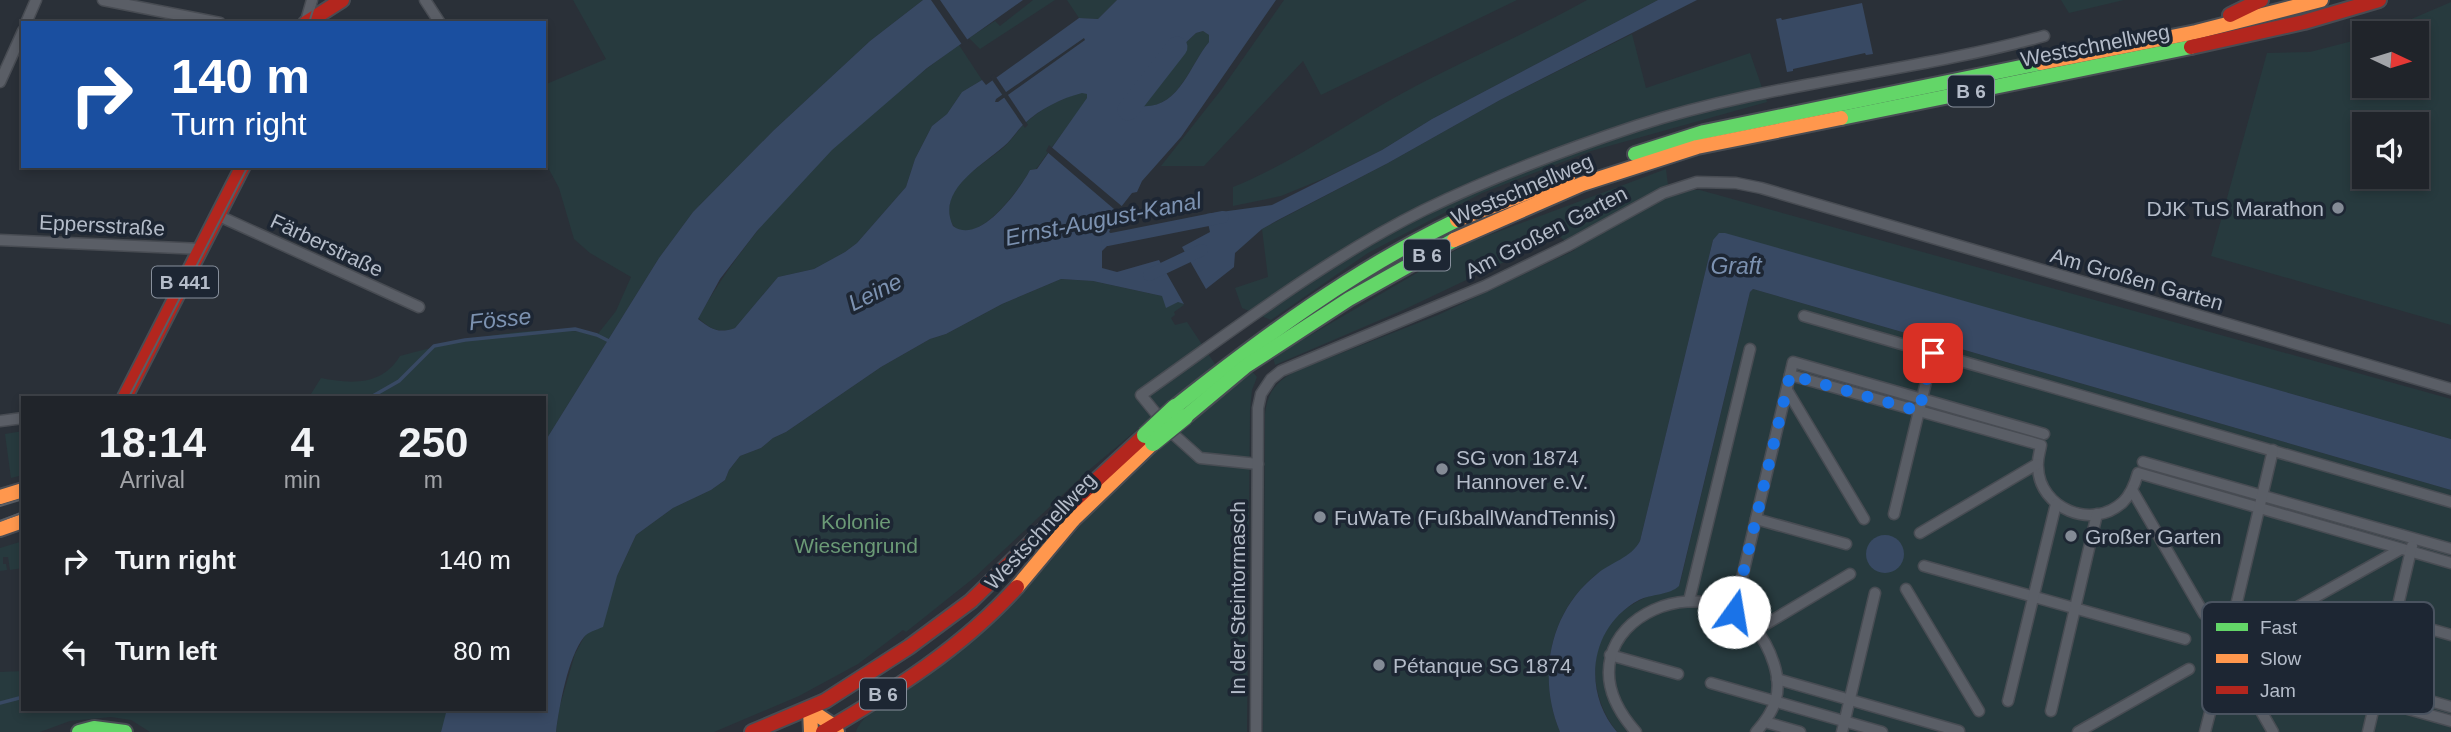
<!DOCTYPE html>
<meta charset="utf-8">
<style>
:root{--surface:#20242a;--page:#282c32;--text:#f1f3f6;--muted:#a2a4a8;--line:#3d4147}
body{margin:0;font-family:Arial,sans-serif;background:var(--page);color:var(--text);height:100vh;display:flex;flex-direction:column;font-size:26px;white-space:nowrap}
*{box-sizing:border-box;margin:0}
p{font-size:23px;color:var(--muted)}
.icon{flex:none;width:38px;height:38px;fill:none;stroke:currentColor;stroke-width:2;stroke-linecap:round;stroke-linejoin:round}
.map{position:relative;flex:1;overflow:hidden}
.panel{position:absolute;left:21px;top:396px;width:525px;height:315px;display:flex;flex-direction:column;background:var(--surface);border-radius:0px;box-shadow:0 4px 10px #0003,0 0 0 2px var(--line)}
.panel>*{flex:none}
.hud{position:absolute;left:21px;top:21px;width:525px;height:147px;border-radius:0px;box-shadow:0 4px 10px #0003,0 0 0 2px var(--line);background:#1a4fa0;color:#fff;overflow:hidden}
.needle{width:46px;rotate:94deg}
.controls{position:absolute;left:2352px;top:21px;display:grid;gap:14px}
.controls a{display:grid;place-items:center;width:77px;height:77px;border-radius:0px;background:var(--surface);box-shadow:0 4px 10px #0003,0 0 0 2px var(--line);font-size:35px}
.pin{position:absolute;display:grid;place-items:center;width:60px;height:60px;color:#fff;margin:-30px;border-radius:14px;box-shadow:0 4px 10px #0006}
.me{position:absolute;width:77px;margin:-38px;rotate:13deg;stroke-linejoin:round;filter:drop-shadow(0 0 5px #0008)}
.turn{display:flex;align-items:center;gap:24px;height:147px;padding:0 35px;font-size:32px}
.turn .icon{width:91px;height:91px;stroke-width:2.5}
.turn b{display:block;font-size:49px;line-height:60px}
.eta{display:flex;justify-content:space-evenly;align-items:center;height:119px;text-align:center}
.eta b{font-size:42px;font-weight:700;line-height:49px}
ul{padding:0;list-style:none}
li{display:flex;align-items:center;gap:21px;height:91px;padding:0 35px}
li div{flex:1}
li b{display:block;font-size:26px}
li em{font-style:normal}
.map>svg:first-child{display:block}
.green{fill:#273a3e;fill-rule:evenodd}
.water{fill:#384963;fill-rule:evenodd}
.pier{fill:#2a3038}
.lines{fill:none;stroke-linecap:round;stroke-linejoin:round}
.stream{stroke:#384963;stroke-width:3.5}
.canal{stroke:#384963;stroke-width:12}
.river{stroke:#384963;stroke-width:21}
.street-casing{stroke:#484c53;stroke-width:13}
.fast-casing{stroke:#484c53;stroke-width:18}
.slow-casing{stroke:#484c53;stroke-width:18}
.jam-casing{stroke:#484c53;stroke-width:18}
.street{stroke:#5a5e66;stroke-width:10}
.fast{stroke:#63d668;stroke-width:14}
.slow{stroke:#ff974d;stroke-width:14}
.jam{stroke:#b3261e;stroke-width:14}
.tram{stroke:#595d64;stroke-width:2}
.fast-bridge-casing{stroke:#474c53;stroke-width:19;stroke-linecap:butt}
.fast-bridge{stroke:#63d668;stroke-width:16}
.route{stroke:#1a73e8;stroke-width:12;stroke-dasharray:0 21.6}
.poi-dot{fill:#848b96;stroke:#1d2633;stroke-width:2.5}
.labels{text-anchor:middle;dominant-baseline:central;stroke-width:7;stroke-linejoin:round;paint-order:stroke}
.shield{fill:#1d2633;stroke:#878f9c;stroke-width:2}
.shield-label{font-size:19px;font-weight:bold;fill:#b4bcc9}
.street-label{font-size:21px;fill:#b4bcc9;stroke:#1d2633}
.poi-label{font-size:21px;fill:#b4bcc9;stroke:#1d2633;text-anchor:start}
.park-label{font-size:21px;fill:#6b9a76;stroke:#1d2633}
.water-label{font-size:23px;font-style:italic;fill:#7c92b1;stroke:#1d2633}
.key{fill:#1d2633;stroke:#4a5360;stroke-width:2}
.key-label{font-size:19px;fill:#b4bcc9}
</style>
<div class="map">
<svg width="2451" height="732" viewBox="0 0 2451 732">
<rect width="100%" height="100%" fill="#2a3038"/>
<g class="green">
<path d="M573 0H923L870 41 773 131 693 212 659 258 544 443V397H309L321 378C351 384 382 386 400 356 456 341 541 321 597 335L616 311 631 277 590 253 574 239 559 188 544 160V85L606 59Z"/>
<polygon points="1033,0 1055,0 980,49 969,38 995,21 1000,26"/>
<polygon points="1067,0 1117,0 1098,19 1079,18"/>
<polygon points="1284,0 1517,0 1321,95 1303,61 1204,166 1161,166 1221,90"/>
<path d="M1587 0H1658L1432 119 1382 150 1325 178 1281 196 1233 206V187C1292 163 1345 125 1401 94 1462 61 1526 34 1587 0Z"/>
<polygon points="2061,0 2124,0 2069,13"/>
<path d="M2451 2V325L2211 256 2267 53 2310 52 2364 38V86H2417V33H2379ZM2417 124V177H2364V124Z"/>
<path d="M1203 31 1209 35V42C1189 66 1179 109 1140 107 1137 83 1180 49 1196 33Z"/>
<polygon points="1632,34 1646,88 1750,53 1767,102 1591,151 1482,193 1368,253 1271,320 1242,308 1235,288 1268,277 1262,229 1388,163 1500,100"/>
<path d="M959 45 982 80 962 92 947 114 932 126 915 159 906 187 857 243 845 252 814 269 778 277 735 328C718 334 711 329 698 318 760 209 857 117 959 45Z"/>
<path d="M1082 92 1087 94 1088 98 1036 169 1030 170C1021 187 980 244 956 228 950 224 949 216 949 209 950 181 986 163 1004 147 1012 140 1018 130 1025 123 1041 109 1062 98 1082 92Z"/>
<path d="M1666 169 1669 194 1684 190H1700L2451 399V439L1722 233 1713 240 1640 541C1631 559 1608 564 1593 577 1548 616 1538 678 1560 732H1263L1265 414C1267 393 1276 381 1296 371L1438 315 1575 250 1559 236 1401 311 1275 365 1273 357 1468 243Z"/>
<polygon points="1061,279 1093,281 1162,296 1182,303 1184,305 1174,312 1175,315 1171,318 1175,325 1187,322 1215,364 1089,470 975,577 906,632 903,630 858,664 799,696 714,732 556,732 559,709 575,654 617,576 636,535 673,508 711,490 725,480 729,470 740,456 761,448 773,438 786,432 881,367 930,339 946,334 1002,304"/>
<path d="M1753 289 2451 490V732H1617C1586 693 1586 635 1630 606 1646 595 1664 591 1680 583L1750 292Z"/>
<path d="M1252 371 1257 377 1252 390 1250 410 1247 732H856C863 707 936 668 959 650 976 637 992 624 1008 608 1043 573 1072 532 1107 497 1152 452 1203 412 1252 371Z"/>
<polygon points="23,431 23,475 11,478 5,434"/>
<polygon points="23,541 23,568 10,570 8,557 3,557 3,564 6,564 7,570 0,571 0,548"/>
<polygon points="23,671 23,709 448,709 441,732 150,732 131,720 111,717 70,721 40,732 0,732 0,672"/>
</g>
<g class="water">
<path d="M923 0H1023L927 68 832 150 757 231 720 279 698 319C711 329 718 334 735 328L778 277 814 269 845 252 857 243 906 187 915 159 932 126 947 114 962 92 982 80 986 85 1079 18 1098 19 1117 0H1276L1181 137 1142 181 1137 192 1132 193 1121 207 1109 232 1112 234 1120 233 1121 240 1108 245 1102 251V268L1117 272 1159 260 1184 304 1178 302 1166 308 1162 296 1093 281 1061 279 1002 304 946 334 930 339 881 367 786 432 773 438 761 448 740 456 729 470 725 480 711 490 673 508 636 535 617 576 603 627C596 630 588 632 584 637 568 657 559 707 556 732H441L447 709H544V443L659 258 693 212 773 131 870 41ZM1203 31 1209 35V42C1189 66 1179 110 1140 106 1137 83 1180 49 1196 33ZM1084 38 1085 40 998 102H995L996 99ZM1082 93 1087 94V98L1037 169 1030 170C1020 189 980 246 953 226 936 191 981 166 1003 147 1012 140 1017 130 1025 123 1040 109 1062 98 1082 93Z"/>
<polygon points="1658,0 1697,0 1500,100 1388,163 1278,220 1262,229 1235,253 1234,267 1206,289 1182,247 1210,232 1206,214 1272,205 1382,150 1432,119"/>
<polygon points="1862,3 1873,54 1866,55 1865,53 1793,69 1793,71 1787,72 1776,19 1781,18 1782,20"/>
<path d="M1719 233H1725L2451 439V490L1753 289 1750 292 1679 586C1670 595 1651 594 1639 600 1589 627 1582 691 1617 732H1560C1537 677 1549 612 1597 574 1611 562 1631 558 1640 541L1713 240Z"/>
<circle cx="1885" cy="554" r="19"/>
</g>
<g class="pier">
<polygon points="931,0 940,0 969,42 963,46"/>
<polygon points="994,74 1028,125 1025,128 990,77"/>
<polygon points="1049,145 1124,208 1121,215 1046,151"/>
</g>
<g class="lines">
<g class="stream">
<polyline points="371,397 399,381 434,346 465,340 575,329 597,335 609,341"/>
<polyline points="0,703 23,697"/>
</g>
<g class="canal">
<polyline points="1107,240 1223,217"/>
<polyline points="1149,275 1202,250"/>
</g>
<polyline class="river" points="1128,110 1177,47"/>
<g class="street-casing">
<g id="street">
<polyline points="103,0 220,23"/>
<polyline points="425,0 440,23"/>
<polyline points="306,21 312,0"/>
<polyline points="26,23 36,0"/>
<polyline points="0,82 23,31"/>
<polyline points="219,216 419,307"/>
<polyline points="0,240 202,249"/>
<polyline points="1804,316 2451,502"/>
<path d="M1790 375 2041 445C2040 452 2037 459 2038 467 2039 508 2092 531 2123 502 2131 494 2135 484 2138 473L2451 563"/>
<polyline points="1787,390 1864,519"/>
<polyline points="0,421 23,418"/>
<polyline points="2143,462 2451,549"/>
<path d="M1258 464 1200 458 1171 432 1141 395C1232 331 1325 259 1424 210 1492 177 1564 150 1636 126 1768 83 1909 73 2044 36"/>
<polyline points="2132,490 2204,614"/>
<polyline points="1894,514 1933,353"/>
<polyline points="1756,519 1846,544"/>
<polyline points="1920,533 2037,464"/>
<polyline points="1924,566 2185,639"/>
<polyline points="1906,589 1979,711"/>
<polyline points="1689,601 1750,349"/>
<polyline points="2235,610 2273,450"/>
<polyline points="1734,612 1793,362 2044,434"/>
<polyline points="2395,619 2451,635"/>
<polyline points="2260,628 2401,549"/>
<polyline points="1756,630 1850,574"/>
<polyline points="1610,655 1678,674"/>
<polyline points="2264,661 2377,693"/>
<polyline points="1777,679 1959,731"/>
<polyline points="1711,683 1882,732"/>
<polyline points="2246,685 2273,732"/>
<polyline points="2379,686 2451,707"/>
<polyline points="2376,700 2451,721"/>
<polyline points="2008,701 2056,504"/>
<polyline points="2051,711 2097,514"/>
<polyline points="1765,722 1800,732"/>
<polyline points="1256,732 1258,408 1261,394 1271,379 1281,371 1485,286 1567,246 1663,193 1697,182 1736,183 1761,188 2451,389"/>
<path d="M1636 732C1538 622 1735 539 1774 664 1783 692 1775 711 1756 732"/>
<polyline points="1842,732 1875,593"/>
<polyline points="2078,732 2189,669"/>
<polyline points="2205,732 2216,689"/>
<polyline points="2368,732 2412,546"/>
</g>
</g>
<g class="fast-casing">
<g id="fast">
<polyline points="1841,118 2191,47"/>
<polyline points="1635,154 1704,132 2041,63"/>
<path d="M1175 407C1263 337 1355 269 1457 220"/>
<polyline points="1185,417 1246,366 1349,299 1454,240"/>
<polyline points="79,732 94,728 125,732"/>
</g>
</g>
<g class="slow-casing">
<g id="slow">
<polyline points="2041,63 2196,32 2321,0"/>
<polyline points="1457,220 1568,177"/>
<polyline points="1454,240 1582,184 1697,147 1841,118"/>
<polyline points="0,497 23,490"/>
<polyline points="1073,520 1153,443"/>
<polyline points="0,529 23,521"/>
<polyline points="1017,587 1073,520"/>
<polyline points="810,710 834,726 837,732"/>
<polyline points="810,710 811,732"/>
</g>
</g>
<g class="jam-casing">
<g id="jam">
<polyline points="2230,15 2261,0"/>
<polyline points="306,23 342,0"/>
<polyline points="2191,47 2304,22 2379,0"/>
<polyline points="125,397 243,166"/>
<polyline points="1064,510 1145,435"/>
<polyline points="752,732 825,701 909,647 971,601 1064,510"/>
<path d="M823 732C893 691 962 648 1017 587"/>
</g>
</g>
<use href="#street" class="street"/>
<use href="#fast" class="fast"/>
<use href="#slow" class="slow"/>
<use href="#jam" class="jam"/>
<g class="tram">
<polyline points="309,23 316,0"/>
<polyline points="129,397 248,166"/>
<polyline points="0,506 23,499"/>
<polyline points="0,521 23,512"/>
</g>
<g class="fast-bridge-casing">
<g id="fast-bridge">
<polyline points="1145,435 1175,407"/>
<polyline points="1153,443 1185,417"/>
</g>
</g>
<use href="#fast-bridge" class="fast-bridge"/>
</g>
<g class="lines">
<polyline class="route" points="1734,612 1790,375 1919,411 1933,353"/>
</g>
<g class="poi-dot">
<circle cx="2338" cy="208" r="7"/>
<circle cx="1442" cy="469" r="7"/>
<circle cx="1320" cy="517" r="7"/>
<circle cx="2071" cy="536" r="7"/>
<circle cx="1379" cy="665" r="7"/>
</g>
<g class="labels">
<g class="shield">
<rect x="1948" y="75.5" width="46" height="31" rx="5"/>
<rect x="1404" y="239.5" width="46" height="31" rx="5"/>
<rect x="152" y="266.5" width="66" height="31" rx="5"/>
<rect x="860" y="678.5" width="46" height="31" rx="5"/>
</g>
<g class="shield-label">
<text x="1971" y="91">B 6</text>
<text x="1427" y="255">B 6</text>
<text x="185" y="282">B 441</text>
<text x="883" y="694">B 6</text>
</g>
<g class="street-label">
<text transform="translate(2095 45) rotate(-11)">Westschnellweg</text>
<text transform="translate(1522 189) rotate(-23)">Westschnellweg</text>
<text transform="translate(102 225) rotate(3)">Eppersstraße</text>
<text transform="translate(1546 232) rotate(-27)">Am Großen Garten</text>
<text transform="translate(327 245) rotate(25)">Färberstraße</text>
<text transform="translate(2137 279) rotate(16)">Am Großen Garten</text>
<text transform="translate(1040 531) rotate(-47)">Westschnellweg</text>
<text transform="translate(1237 598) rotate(-90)">In der Steintormasch</text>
</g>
<g class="poi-label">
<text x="2324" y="208" text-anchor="end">DJK TuS Marathon</text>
<text x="1456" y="457">SG von 1874<tspan x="1456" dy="24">Hannover e.V.</tspan></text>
<text x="1334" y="517">FuWaTe (FußballWandTennis)</text>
<text x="2085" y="536">Großer Garten</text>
<text x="1393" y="665">Pétanque SG 1874</text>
</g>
<g class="park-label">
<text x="856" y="521">Kolonie<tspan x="856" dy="24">Wiesengrund</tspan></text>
</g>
<g class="water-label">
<text transform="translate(1103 219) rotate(-11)">Ernst-August-Kanal</text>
<text x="1736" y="266">Graft</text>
<text transform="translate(875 292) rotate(-26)">Leine</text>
<text transform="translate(500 319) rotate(-6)">Fösse</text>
</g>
</g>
<rect x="2202" y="602" width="232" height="112" rx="10" class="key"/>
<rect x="2216" y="623" width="32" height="8" fill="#63d668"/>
<rect x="2216" y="654" width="32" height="9" fill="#ff974d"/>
<rect x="2216" y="686" width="32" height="8" fill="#b3261e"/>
<g class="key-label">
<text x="2260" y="634">Fast</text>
<text x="2260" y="665">Slow</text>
<text x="2260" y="697">Jam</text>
</g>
</svg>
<div class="controls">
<a><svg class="needle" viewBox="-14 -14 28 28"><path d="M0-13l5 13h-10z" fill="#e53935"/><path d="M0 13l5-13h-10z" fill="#a2a4a8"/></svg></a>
<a><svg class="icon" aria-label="sound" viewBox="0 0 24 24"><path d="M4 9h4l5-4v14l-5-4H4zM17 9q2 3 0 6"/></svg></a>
</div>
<div class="pin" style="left:1933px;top:353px;background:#d93025"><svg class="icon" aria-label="arrive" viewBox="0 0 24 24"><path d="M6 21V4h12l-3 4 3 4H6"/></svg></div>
<svg class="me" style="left:1734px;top:612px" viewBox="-20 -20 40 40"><circle r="19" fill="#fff"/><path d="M0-13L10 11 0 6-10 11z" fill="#1a73e8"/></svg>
<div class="hud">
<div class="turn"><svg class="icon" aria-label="right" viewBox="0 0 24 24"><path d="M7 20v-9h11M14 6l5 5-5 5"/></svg><div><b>140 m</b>Turn right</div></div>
</div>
<section class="panel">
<div class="eta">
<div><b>18:14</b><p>Arrival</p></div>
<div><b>4</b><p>min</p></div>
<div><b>250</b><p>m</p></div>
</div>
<ul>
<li><svg class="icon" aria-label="right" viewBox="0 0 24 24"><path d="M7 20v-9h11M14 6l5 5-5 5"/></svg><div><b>Turn right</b></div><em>140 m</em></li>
<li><svg class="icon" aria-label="left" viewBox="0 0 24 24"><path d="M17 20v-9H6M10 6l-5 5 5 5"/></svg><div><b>Turn left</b></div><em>80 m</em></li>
</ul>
</section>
</div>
